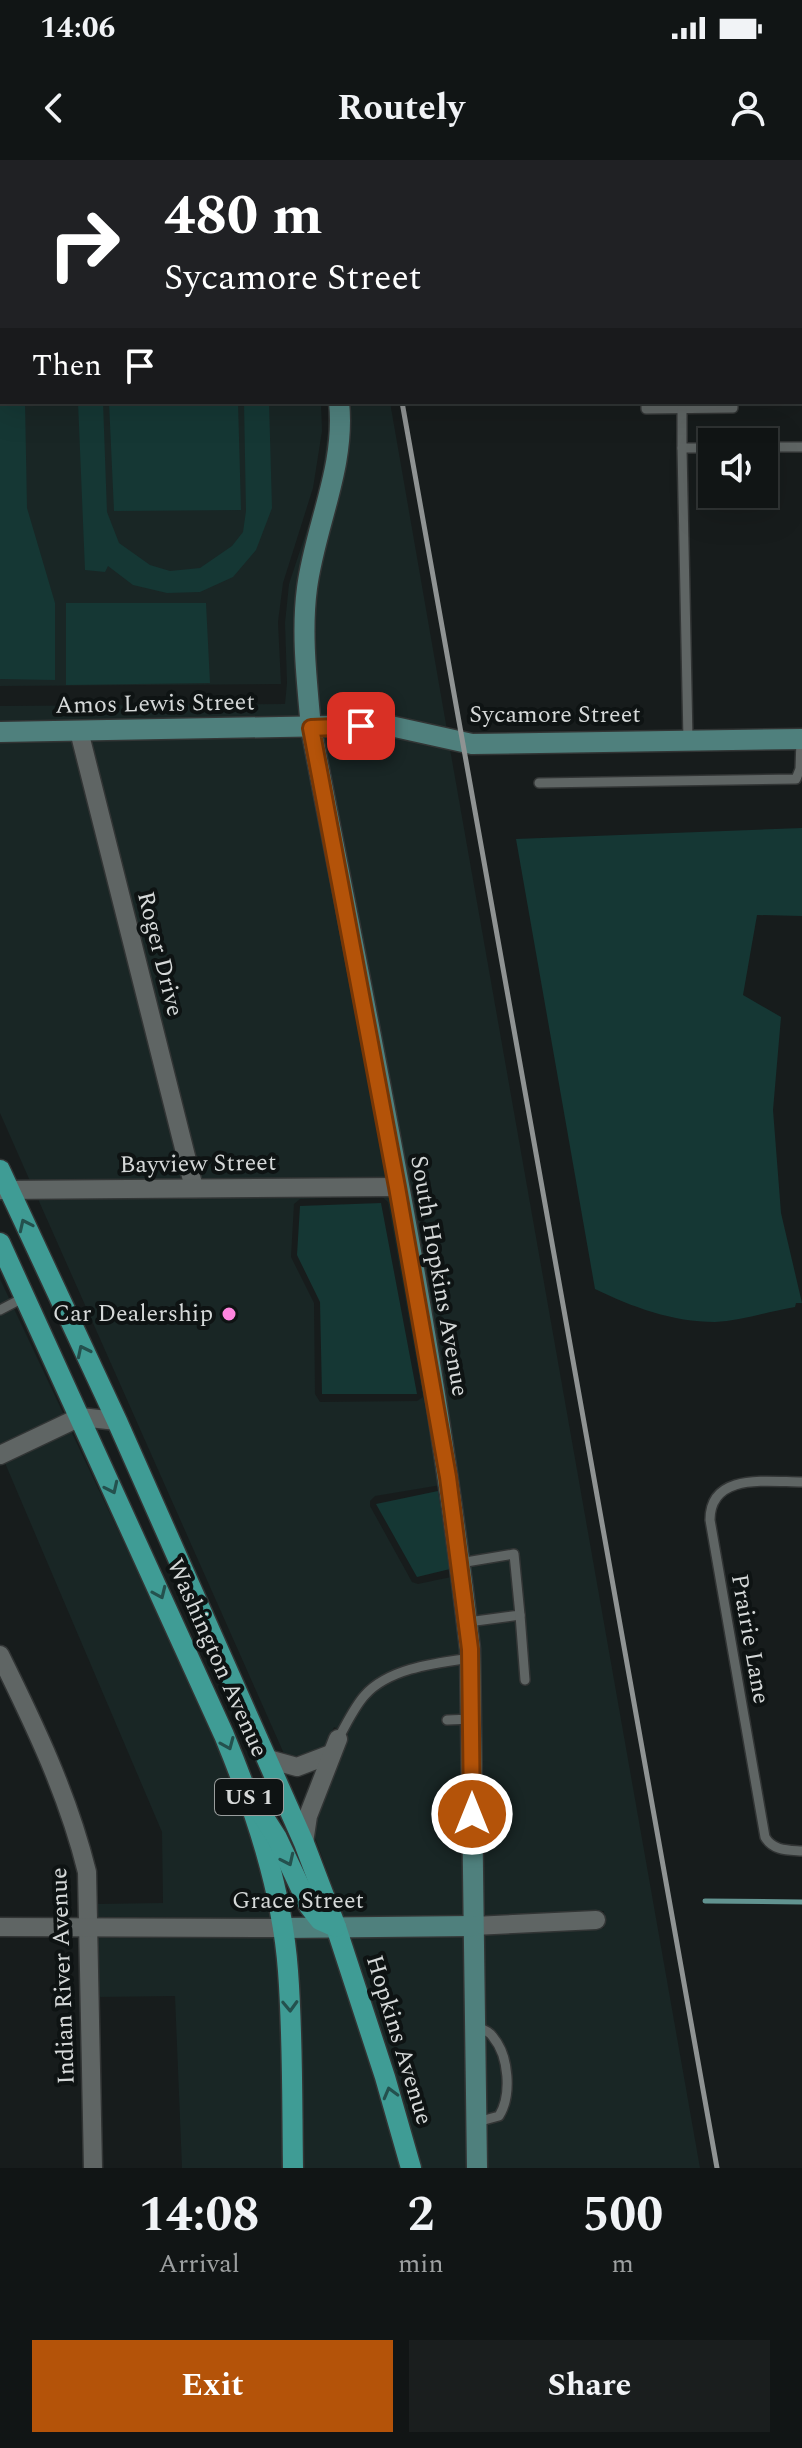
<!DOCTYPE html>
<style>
:root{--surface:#111515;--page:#1a1e1e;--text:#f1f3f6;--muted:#9c9fa0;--line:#303434;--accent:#b45309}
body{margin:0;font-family:Spectral,serif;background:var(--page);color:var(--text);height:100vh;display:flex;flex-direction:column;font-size:30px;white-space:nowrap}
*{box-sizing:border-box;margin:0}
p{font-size:26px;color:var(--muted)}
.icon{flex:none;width:44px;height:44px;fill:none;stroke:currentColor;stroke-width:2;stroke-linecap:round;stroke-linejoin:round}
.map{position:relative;height:2008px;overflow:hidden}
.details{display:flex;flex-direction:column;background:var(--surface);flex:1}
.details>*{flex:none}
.top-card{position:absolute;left:0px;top:0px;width:802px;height:244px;box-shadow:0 8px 32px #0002,0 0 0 2px var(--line);background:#202124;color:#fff;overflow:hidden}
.tools{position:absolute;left:698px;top:268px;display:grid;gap:16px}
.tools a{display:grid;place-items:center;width:80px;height:80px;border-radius:0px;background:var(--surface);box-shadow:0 8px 32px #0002,0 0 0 2px var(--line);font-size:40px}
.pin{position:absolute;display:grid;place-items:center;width:68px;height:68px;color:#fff;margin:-34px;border-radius:16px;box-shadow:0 4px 12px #0006}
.me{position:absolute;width:88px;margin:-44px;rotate:0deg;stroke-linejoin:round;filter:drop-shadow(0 0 6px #0008)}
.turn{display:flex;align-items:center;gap:28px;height:168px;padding:0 32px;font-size:36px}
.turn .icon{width:104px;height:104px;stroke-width:2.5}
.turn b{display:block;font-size:56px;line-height:68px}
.then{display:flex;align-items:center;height:76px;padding:0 32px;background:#0003;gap:16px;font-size:30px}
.eta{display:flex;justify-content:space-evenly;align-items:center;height:136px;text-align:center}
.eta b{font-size:48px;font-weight:700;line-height:56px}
.primary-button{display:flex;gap:16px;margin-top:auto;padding:16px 32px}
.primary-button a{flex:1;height:92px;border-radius:0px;background:var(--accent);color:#fff;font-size:32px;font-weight:700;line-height:92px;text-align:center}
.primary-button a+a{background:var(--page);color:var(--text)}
.status{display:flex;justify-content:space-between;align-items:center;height:56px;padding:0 40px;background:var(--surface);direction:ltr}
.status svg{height:22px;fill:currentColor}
header{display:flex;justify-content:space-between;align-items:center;height:104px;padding:0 32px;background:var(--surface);font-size:36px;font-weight:700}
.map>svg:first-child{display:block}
.built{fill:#192625;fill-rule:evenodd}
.green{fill:#153734}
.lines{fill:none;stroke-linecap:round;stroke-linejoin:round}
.stream{stroke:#629390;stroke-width:5}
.lane-casing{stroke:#323535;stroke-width:12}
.street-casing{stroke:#323535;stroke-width:21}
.secondary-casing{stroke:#323535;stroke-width:23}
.primary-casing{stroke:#323535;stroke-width:23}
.lane{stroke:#5f6564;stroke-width:9}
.street{stroke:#5f6564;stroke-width:18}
.secondary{stroke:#4f807d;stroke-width:20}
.primary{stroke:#3f9c95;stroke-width:20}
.rail{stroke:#8f9393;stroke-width:5}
.oneway{stroke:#24514e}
.route-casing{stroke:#753606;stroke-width:20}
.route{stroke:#b45309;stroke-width:14}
.poi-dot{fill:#ff85df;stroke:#0e1313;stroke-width:3}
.labels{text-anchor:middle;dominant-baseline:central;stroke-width:8;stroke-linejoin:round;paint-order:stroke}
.shield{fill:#0e1313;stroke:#9a9e9e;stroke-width:2}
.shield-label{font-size:22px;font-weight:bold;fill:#d6d9d9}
.street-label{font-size:24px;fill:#d6d9d9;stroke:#0e1313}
.poi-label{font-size:24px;fill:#d6d9d9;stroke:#0e1313;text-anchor:end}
</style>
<div class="status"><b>14:06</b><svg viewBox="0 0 49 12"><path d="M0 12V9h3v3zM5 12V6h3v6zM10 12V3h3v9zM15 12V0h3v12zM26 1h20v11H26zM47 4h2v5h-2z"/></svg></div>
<header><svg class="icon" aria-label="back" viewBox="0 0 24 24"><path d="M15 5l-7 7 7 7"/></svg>Routely<svg class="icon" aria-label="person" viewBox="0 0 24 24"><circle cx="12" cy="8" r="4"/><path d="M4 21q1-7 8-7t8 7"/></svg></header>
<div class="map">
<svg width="802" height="2008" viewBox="0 0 802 2008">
<rect width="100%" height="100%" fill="#171c1c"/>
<g class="built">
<polygon points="0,0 278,0 279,2 2,2 2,242 321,242 322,271 313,328 283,423 278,462 281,524 0,526"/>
<polygon points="328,242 331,242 332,255 302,559 0,563 0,546 285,544 287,523 285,463 289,424 320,330 328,271"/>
<polygon points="347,242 390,242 447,570 318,559 313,489 314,430"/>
<polygon points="385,574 450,589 700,2008 485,2008 481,1774 604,1768 604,1751 480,1756 480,1565 321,577"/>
<polygon points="305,578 388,1018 200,1019 89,580"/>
<polygon points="73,580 184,1019 30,1021 0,953 0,581"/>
<path d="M391 1036 441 1325 375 1336 370 1341V1346L412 1422 418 1424 451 1417 463 1490 465 1757 342 1758 334 1739 337 1738 313 1672 315 1658 336 1602 341 1600 339 1595 348 1574 334 1567 325 1587 296 1598 285 1596 38 1039ZM381 1036 388 1042 423 1237 417 1241 320 1242 315 1234 314 1143 291 1097 294 1044 300 1039Z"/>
<polygon points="0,1119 64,1255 0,1285"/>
<polygon points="71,1271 225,1597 257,1686 273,1759 96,1757 96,1744 163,1743 162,1672 5,1303"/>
<polygon points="97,1775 276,1777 281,1811 285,2008 182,2008 175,1836 98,1837"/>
<polygon points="465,1775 469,2008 418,2008 348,1776"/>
<polygon points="331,1776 378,1920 402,2008 300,2008 292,1777"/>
</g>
<g class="green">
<polygon points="0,156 2,242 25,242 27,348 55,443 55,520 0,519"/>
<polygon points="78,242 103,242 107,352 119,383 150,405 170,411 200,408 232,386 243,372 246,351 244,242 269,242 272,348 256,390 233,417 200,432 167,433 133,425 108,406 105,412 85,410"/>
<polygon points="109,242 238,242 241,350 114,351"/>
<polygon points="66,443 206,443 210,523 66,525"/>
<path d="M802 668V756L757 755 743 835 781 857 773 950 781 1053 802 1143H796L795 1147C770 1151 740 1161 715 1162 673 1162 632 1147 595 1129L516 679Z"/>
<polygon points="381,1043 417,1234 322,1234 320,1142 297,1095 300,1046"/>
<polygon points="438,1331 450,1409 417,1417 376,1344"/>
</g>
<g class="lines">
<polyline class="stream" points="705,1741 802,1742"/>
<g class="lane-casing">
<g id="lane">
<polyline points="70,0 71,2"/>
<polyline points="646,242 646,249 733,248 733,242"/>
<polyline points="682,249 682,288"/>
<polyline points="764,287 802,287"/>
<polyline points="688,580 682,288 712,288"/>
<polyline points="539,623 796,619 800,609 801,579"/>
<polyline points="0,1150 25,1137"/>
<path d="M802 1322C768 1322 710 1312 710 1360L765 1677C773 1691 788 1690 802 1691"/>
<polyline points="460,1403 514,1394 520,1455 468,1462"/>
<polyline points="520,1455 525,1520"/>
<polyline points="447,1560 472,1559"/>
<path d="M338 1579C346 1565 354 1547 365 1535 389 1508 436 1503 471 1498"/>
<path d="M477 1962 499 1956C512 1935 509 1896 493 1877 490 1872 483 1869 477 1867"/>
</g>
</g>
<g class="street-casing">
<g id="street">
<polyline points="79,571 194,1028"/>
<polyline points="0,1030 397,1027"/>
<polyline points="0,1295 80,1257 117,1261"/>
<path d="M0 1495C35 1566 68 1635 87 1712L93 2008"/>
<polyline points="268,1599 297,1607 331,1594"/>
<polyline points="304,1683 308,1656 338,1579"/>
<polyline points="473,1766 596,1760"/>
<polyline points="0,1767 283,1768"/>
</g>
</g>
<g class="secondary-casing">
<g id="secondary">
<polyline points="299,0 299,2"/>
<path d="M339 242C346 306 315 366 307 428 301 474 307 522 311 568 370 874 435 1180 470 1489L477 2008"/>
<polyline points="0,572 386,565 472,584 802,579"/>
<polyline points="283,1768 473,1766"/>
</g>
</g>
<g class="primary-casing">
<g id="primary">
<polyline points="0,1010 117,1261 304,1683 336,1767 385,1917 411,2008"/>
<path d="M0 1083 224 1575C255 1650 282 1729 288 1811 293 1877 292 1943 293 2008"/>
<polyline points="261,1653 277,1678 309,1746 320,1760 336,1767"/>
</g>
</g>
<use href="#lane" class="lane"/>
<use href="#street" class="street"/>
<use href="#secondary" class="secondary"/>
<use href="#primary" class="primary"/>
<g class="rail">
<polyline points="359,0 359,2"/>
<polyline points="402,242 717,2008"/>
</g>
</g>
<defs><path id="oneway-chevron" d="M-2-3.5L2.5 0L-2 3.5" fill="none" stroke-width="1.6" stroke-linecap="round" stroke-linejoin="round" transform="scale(2)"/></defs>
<g class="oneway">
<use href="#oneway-chevron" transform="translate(25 1065) rotate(-115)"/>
<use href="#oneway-chevron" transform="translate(83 1191) rotate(-116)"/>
<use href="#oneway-chevron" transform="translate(112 1328) rotate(65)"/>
<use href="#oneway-chevron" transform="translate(160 1433) rotate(66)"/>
<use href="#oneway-chevron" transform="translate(228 1584) rotate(67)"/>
<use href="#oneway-chevron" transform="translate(288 1700) rotate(65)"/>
<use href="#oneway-chevron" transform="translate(290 1846) rotate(88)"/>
<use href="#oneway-chevron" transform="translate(390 1933) rotate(-105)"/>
</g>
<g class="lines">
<g class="route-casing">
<polyline id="route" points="361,566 311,568 397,1027 448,1317 470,1489 472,1654"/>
</g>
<use href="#route" class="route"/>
</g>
<circle class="poi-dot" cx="229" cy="1154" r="8"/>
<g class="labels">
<rect class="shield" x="215" y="1619" width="68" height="36" rx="6"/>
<g class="shield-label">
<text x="249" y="1637">US 1</text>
</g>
<g class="street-label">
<text transform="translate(155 544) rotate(-1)">Amos Lewis Street</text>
<text x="555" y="555">Sycamore Street</text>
<text transform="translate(160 794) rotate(76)">Roger Drive</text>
<text transform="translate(198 1004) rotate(-1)">Bayview Street</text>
<text transform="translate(439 1116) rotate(80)">South Hopkins Avenue</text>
<text transform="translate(750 1479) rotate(80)">Prairie Lane</text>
<text transform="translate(217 1498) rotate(66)">Washington Avenue</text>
<text x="298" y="1741">Grace Street</text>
<text transform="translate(63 1816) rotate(-92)">Indian River Avenue</text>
<text transform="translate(399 1880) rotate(73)">Hopkins Avenue</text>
</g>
<g class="poi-label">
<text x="213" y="1154">Car Dealership</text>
</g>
</g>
</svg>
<div class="tools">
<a><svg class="icon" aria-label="sound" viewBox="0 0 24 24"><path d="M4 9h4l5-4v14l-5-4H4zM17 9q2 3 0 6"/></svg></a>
</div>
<div class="pin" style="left:361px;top:566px;background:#d93025"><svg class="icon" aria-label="arrive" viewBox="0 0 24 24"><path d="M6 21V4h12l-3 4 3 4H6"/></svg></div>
<svg class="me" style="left:472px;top:1654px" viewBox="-20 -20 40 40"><circle r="17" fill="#b45309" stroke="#fff" stroke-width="3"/><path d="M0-11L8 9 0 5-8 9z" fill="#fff"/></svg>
<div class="top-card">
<div class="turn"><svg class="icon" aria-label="right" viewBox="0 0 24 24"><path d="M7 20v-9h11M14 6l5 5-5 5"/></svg><div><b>480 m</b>Sycamore Street</div></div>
<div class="then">Then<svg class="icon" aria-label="arrive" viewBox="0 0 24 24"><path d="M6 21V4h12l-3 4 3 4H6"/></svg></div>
</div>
</div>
<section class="details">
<div class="eta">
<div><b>14:08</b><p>Arrival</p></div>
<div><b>2</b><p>min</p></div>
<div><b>500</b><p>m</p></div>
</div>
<div class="primary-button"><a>Exit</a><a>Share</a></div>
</section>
